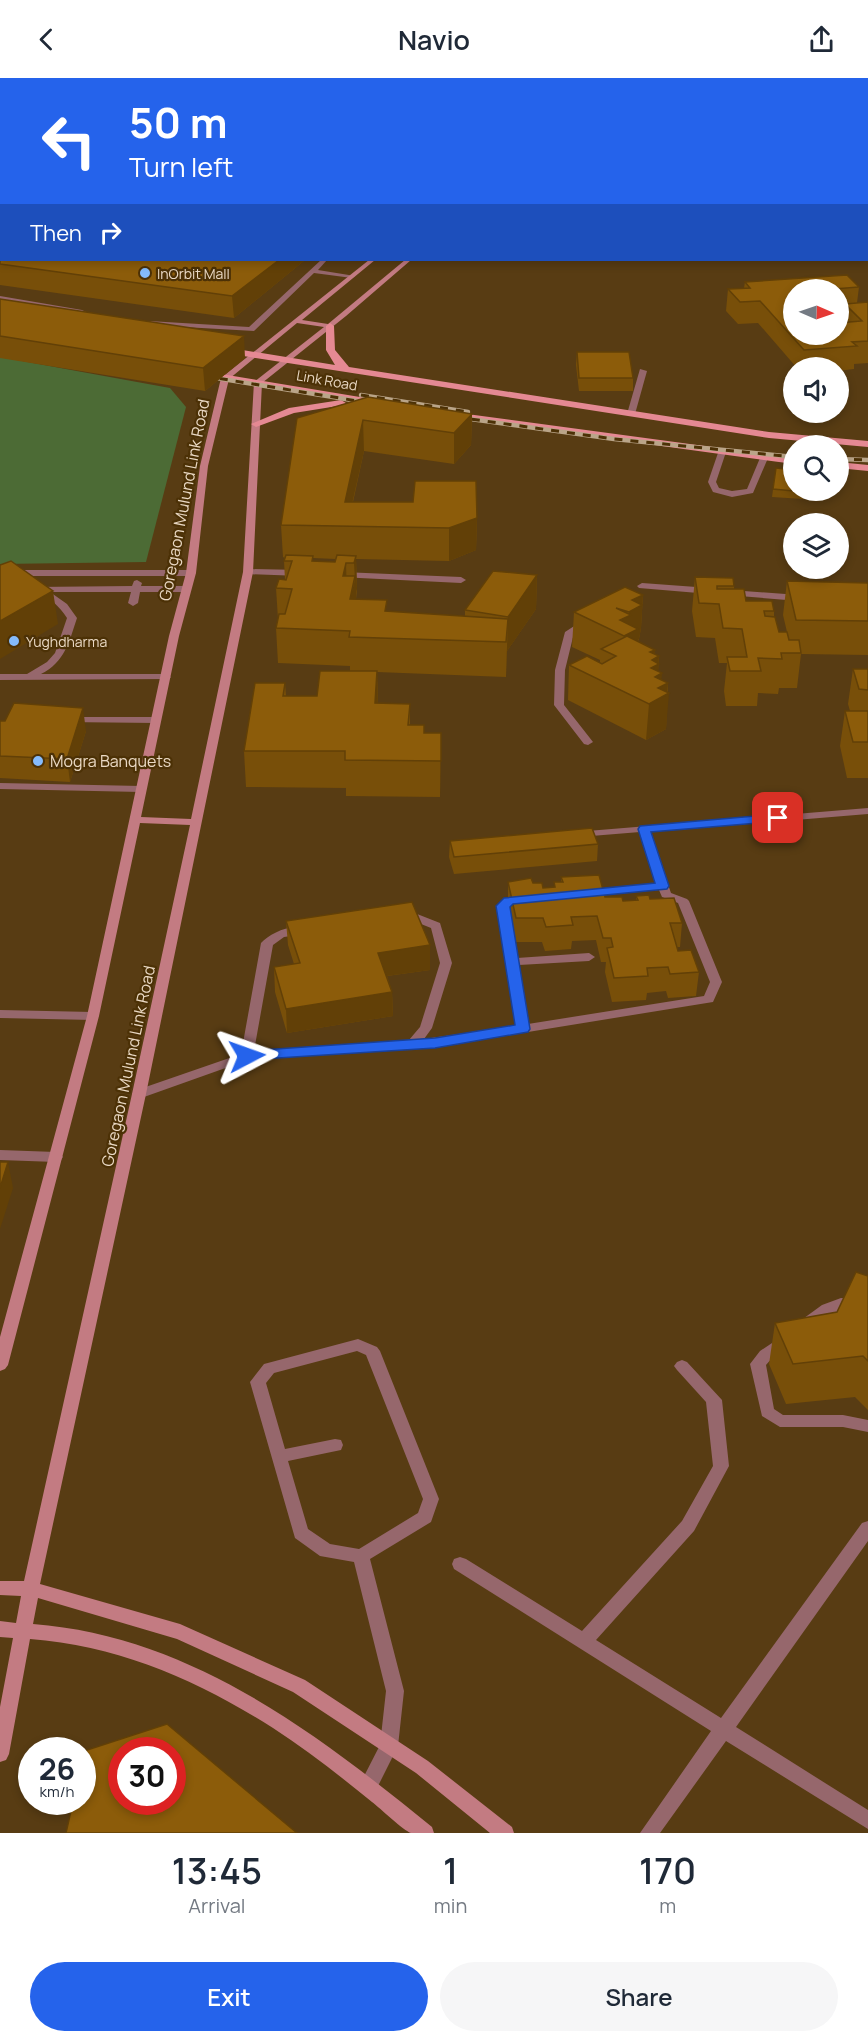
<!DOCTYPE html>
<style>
:root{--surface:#fff;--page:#f6f6f7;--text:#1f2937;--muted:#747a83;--accent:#2563eb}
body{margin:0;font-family:Manrope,sans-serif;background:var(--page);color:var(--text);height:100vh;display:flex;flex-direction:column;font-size:22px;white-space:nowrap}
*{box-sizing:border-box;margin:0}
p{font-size:20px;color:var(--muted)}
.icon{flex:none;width:33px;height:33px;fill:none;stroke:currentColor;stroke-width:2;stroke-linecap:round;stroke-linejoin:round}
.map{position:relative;height:1755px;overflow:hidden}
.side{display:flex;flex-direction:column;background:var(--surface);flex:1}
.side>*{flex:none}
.banner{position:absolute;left:0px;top:0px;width:868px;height:183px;box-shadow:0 3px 9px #0003;background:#2563eb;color:#fff;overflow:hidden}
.needle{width:39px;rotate:92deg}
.buttons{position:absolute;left:783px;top:201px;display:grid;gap:12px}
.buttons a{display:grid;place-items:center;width:66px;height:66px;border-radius:50%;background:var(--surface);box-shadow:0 3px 9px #0003;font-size:30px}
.speed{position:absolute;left:18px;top:1659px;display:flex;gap:12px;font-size:30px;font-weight:700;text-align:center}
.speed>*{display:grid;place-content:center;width:78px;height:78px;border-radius:50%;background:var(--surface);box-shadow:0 3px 9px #0003;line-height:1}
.speed small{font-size:15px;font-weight:400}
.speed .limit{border:9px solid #d22;background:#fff;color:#111}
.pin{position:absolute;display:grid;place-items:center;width:51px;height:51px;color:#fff;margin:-26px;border-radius:12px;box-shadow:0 3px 9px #0006}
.me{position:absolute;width:66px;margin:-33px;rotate:86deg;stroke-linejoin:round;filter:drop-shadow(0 0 4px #0008)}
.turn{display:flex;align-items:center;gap:21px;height:126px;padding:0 30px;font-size:27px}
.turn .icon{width:78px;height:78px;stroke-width:2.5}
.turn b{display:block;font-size:42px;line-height:51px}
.then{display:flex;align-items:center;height:57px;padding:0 30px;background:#0003;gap:12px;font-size:22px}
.eta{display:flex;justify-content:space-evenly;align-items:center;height:102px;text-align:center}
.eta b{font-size:36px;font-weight:600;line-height:42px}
.action{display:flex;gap:12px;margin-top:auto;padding:12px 30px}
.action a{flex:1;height:69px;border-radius:36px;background:var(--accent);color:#fff;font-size:24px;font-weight:600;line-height:69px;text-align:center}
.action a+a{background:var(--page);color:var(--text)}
header{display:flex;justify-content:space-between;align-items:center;height:78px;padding:0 30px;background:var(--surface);font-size:27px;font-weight:600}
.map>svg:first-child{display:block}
.green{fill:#4c6b35}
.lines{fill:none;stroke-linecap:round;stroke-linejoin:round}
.lane{fill:#96676c;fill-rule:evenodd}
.street{fill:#96676c;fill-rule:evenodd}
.secondary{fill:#c37b82;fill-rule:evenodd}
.primary{fill:#e58993;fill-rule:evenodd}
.rail-casing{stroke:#baa589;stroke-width:4.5}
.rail{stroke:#4c3106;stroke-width:3;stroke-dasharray:8;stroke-linecap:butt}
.wall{fill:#784f09;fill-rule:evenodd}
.shaded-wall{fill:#624007}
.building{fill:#8c5c0a;stroke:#624007;stroke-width:1.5;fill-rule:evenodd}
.route{fill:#2563eb;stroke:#184099;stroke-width:1.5}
.poi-dot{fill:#85bbfb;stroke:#4c3106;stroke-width:2}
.labels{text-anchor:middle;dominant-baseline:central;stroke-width:4.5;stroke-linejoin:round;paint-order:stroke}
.far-poi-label{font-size:14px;fill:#ead9c4;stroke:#4c3106;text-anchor:start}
.far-street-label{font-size:14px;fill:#ead9c4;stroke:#4c3106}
.street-label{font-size:16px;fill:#ead9c4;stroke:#4c3106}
.poi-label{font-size:16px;fill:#ead9c4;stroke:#4c3106;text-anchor:start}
</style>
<header><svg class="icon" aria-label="back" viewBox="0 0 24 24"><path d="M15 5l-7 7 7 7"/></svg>Navio<svg class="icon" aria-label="share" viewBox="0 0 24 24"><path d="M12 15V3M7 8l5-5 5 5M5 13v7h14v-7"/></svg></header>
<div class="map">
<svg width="868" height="1755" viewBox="0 0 868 1755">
<rect width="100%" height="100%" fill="#583c13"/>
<g class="green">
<polygon points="0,0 518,0 2,2 1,29"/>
<polygon points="0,279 170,310 186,329 146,484 0,486"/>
</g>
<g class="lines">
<g class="lane">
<polygon points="2,42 2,46 0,47 0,43"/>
<polygon points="321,182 327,182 318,192 355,198 352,200 314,195 254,253 149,247 145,245 149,243 249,249"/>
<polygon points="0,218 82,232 86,234 82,236 0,222"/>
<polygon points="640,291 647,293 635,336 631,338 627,336"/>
<polygon points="719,372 726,374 716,404 719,410 732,413 747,411 760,380 767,378 768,380 753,415 732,419 713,414 708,404"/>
<polygon points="248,491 301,492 306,495 301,498 245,496 245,492"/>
<polygon points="342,494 461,499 466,502 461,505 339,499 339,495"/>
<polygon points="585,541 590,544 574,555 565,592 564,627 593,664 588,667 584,666 554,627 555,592 565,554"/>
<polygon points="68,639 156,639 161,642 156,645 64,644 63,642"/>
<polygon points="0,705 141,708 146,711 141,714 0,711"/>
<polygon points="0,932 93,934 99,938 93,942 0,940"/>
<polygon points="0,1072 56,1074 61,1076 63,1079 61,1082 56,1084 0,1082"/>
</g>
<g class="street">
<rect x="867" y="2" width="1" height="4"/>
<polygon points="0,492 191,492 196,495 191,498 0,498"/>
<path d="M137 502 142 505 141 508H186L191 511 186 514H140L138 525 133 528 128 525 131 514H50L67 526 77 540C69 564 65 584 41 596H166L171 599 169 601 0 602V596H27L47 584 55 575 67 540C60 529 47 516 34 513V509L132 508 134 503Z"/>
<polygon points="642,505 710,510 715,513 710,516 639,510 637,508"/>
<polygon points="730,512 799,517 804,520 799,523 727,517 727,513"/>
<path d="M868 730V736L650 754 671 815 687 821 689 823 722 904 713 924 435 969 248 982 144 1019H134L132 1016 134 1013 241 976 261 865C270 855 295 843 307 853L305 856 284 859 273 867 254 973 409 962 420 949 440 885 431 850 411 842 401 841 399 839 401 837 412 834 440 845 452 885 432 950 424 961 516 948 497 828C505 819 518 813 528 821L526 823 512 825 509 829 517 880 589 875 595 879 589 883 519 887 528 946 704 918 710 904 678 825 662 819 659 812 587 818 581 815 587 812 656 805 640 754 579 759 573 756 575 754Z"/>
<path d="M841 1220 858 1221 868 1223V1235C840 1227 832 1235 810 1251L805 1253 800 1251 798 1247 800 1243 822 1227Z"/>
<path d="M784 1257 789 1259 791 1263C786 1273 773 1278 766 1287L774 1331 783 1337H843L868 1342V1354L843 1349H780L762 1338 750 1286 760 1273Z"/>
<path d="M358 1261 377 1269 380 1273 439 1421 431 1444 370 1481 404 1613 398 1668 375 1714 368 1717 361 1714 359 1708 380 1667 386 1613 354 1484 320 1478 295 1460 250 1304 264 1286ZM357 1273 366 1277 423 1421 418 1435 359 1471 330 1466 308 1451 288 1383 341 1372 343 1367 341 1362 335 1361 285 1371 266 1305 274 1295Z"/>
<polygon points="682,1282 687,1284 722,1322 729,1388 694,1453 596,1562 721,1640 862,1445 868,1443 868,1463 736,1649 868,1732 868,1751 726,1663 660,1755 640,1755 711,1653 454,1491 452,1486 454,1481 460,1479 466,1481 582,1553 682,1443 713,1388 706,1324 677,1292 674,1288 677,1284"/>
</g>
<g class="secondary">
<polygon points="539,0 545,0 539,2"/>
<polygon points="568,0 574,0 568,2"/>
<path d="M369 182H375L302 242 328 246 405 182H411L346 238 262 305 253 494 146 1016 40 1506 180 1546 305 1602 428 1683 512 1749 514 1755H490L416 1695 293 1614 177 1561 38 1520 33 1546C189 1558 314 1653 432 1749L434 1755C428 1755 418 1755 411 1755 404 1753 380 1730 372 1724 340 1698 307 1672 273 1650 197 1602 120 1568 30 1561L9 1676 6 1682 0 1684V1629L13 1560 0 1559V1543L16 1545 21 1518 0 1517V1503H24L132 1016 190 747 140 745 99 938 8 1287 5 1291 0 1293V1259L87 938 169 558 186 495 200 388 221 300ZM297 245 324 249 254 304 243 494 191 741 141 739 179 558 196 495 208 388 229 301Z"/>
</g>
<g class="primary">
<polygon points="330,245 334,248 335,272 349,289 769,354 868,363 868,369 769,360 224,275 219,272 224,269 335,287 326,272 326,248"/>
<polygon points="203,293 378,322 383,325 378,328 200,298 198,296"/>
<polygon points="341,322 346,325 344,327 294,335 256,349 251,346 289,330"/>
<polygon points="452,334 794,380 794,386 449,339 449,335"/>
<polygon points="838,384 868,387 868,393 838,390"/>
</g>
<g class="rail-casing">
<g id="rail">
<polyline points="204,298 370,325"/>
<polyline points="361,317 468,334"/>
<polyline points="456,339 614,361 794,379"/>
<polyline points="838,381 868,382"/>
</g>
</g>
<use href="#rail" class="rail"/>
</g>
<g class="wall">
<polygon points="740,0 833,0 831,2 738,2"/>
<polygon points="868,25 868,42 867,42 867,26"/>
<rect x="867" y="99" width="1" height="47"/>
<polygon points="0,120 2,182 305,182 234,240 0,207"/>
<path d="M745 204 859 209 857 225 868 224V285L854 286V291L838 293V290H797L758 245 738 246 726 233 728 211 744 210ZM794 212H838V232H844L842 245 794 256Z"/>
<polygon points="0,221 245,280 205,313 0,280"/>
<polygon points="577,274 633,300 633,313 579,313 576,287"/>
<path d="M472 336 471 367 454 386 364 373 353 424 477 440 476 472 449 483 356 481 357 511 356 521 388 534 465 538V532L537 497 536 531 507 573 506 599 377 594 378 625 410 626V647L424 655H441L440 719 346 718V710L246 709 244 673 285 605 286 618H317L350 593V588L278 585 276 550 278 541 276 510 285 502 284 483 285 480 283 479 281 447 297 340ZM313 480 336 481 335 484 313 483Z"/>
<polygon points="776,390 804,412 803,421 772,419"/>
<polygon points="695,499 734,508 734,511 746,523 774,533 774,539 779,554 787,554 783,537 787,503 868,505 868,577 801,576 797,610 779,610 778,616 758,615 757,628 726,628 724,613 727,585 719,585 715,560 696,559 692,533"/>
<polygon points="643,517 641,550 639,561 638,563 655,576 659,578 658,593 661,602 668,605 666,651 646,662 568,622 569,587 600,585 600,582 572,569 574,534"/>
<polygon points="853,591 868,591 868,700 847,700 840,668 845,633 850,633 848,626"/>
<polygon points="0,643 86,653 70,704 0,700"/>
<polygon points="450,763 598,766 597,783 454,796 449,779"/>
<polygon points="561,799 605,819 623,823 636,822 636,818 650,821 682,845 680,869 677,869 678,873 699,894 696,918 668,920 666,913 647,915 646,922 612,924 605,894 606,884 601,884 596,862 572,863 571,871 545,873 542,864 515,864 508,828 508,804 543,810 554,809 554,804 561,804"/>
<polygon points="286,843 430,892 387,898 392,914 393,938 287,955 275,914 274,889 294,886 288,867"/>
<polygon points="868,1198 868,1332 855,1319 786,1326 769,1286 775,1245 837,1234"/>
</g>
<g class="shaded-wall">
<polygon points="279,182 305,182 234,240 232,218"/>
<polygon points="244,258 245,280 205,313 203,290"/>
<polygon points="472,336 471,367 454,386 454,355"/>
<polygon points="363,342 364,373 347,448 345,424"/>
<polygon points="477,440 476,472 449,483 449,450"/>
<polygon points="356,478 357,511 356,515 356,532 350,521 355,502 354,485"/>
<polygon points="346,485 347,518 343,498"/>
<polygon points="537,497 536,531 507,573 506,599 508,539"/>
<polygon points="53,513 58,546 0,581 0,543"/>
<polygon points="643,517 641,550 639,561 638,562 636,585 621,593 624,558 620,542 628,538 632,522"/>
<polygon points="655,572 655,581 659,578 658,597 662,595 661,608 668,605 667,616 669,615 666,651 646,662 649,626 650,574"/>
<polygon points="377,593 378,628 375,625"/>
<polygon points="83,630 86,653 70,704 67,681"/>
<polygon points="441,655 440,719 441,683"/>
<polygon points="430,867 430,892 379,899 378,875"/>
<polygon points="392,914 393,938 287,955 286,931"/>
<polygon points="8,1084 13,1110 0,1151 0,1110"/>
</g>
<g class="building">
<polygon points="740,0 808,0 821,2 738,2"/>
<rect x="867" y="99" width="1" height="21"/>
<polygon points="0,120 2,120 2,182 279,182 232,218 0,186"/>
<polygon points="847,197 859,209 822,212 794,212 793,214 794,214 794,256 838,256 838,245 862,243 845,226 868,224 868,263 852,264 857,268 804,272 760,223 740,224 728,211 750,210 745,204"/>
<polygon points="0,221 244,258 203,290 0,258"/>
<polygon points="577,274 629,274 633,300 579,300"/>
<polygon points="368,319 472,336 454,355 363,342 345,424 413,424 415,403 476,403 477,440 449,450 281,447 297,340"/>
<polygon points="776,390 794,392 794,412 804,412 804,414 773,411"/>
<polygon points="286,477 313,478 312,483 335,484 337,477 356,478 354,485 346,485 343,498 355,498 350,521 387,522 385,533 508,541 506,564 349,559 350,553 276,550 279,536 285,536 292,511 276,510 279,501 286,502 292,483 284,483"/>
<polygon points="11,483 53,513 0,543 0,487"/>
<polygon points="493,493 537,497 508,539 465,532"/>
<polygon points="695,499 733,500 734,508 717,508 717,511 744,511 746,523 772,523 774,533 764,533 765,538 775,539 779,554 787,554 789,562 799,562 801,575 781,575 782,581 758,580 761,593 730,593 727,579 747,579 742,551 723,550 719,526 699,525"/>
<polygon points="787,503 868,505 868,543 796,542"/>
<polygon points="625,509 643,517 632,522 642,527 629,534 616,530 631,537 620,542 638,551 624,558 574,534"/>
<polygon points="627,558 655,572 650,574 659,578 652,582 659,586 651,590 662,595 655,599 668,605 658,610 669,615 649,626 569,587 587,578 602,586 616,578 601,571"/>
<polygon points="853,591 868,591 868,612 859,611"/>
<polygon points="320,593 377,593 375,625 410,626 408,647 424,647 424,655 441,655 441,683 345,682 345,673 244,673 255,605 285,605 283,618 317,618"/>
<polygon points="14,625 83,630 67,681 0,678 0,643 5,643"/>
<polygon points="845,633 868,633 868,664 853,664"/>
<polygon points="592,750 598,766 454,779 450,763"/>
<polygon points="599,797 605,819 622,819 623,823 638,822 636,818 649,817 650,821 674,820 682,845 670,845 678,873 691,872 699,894 670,896 668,889 647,890 648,898 614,900 607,870 613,869 611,860 603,860 597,838 571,839 573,847 546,849 543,840 516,840 508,804 531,800 533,805 542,805 543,810 555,809 554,804 563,804 561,799"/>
<polygon points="412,824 430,867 378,875 392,914 286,931 274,889 300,885 286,843"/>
<polygon points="0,1084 8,1084 0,1110"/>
<polygon points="856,1194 868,1198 868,1283 863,1278 793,1286 775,1245 837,1234"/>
<path d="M167 1646 297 1755H66L73 1724H82V1678L84 1673ZM122 1672H172V1724H122Z"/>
</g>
<polygon class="route" points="778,736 785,740 783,743 651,754 669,808 667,811 513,826 510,829 530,951 528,954 435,970 247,982 240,978 247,973 435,960 515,947 496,828 504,820 655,805 638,751 640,748"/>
<g class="poi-dot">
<circle cx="145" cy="195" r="6"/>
<circle cx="14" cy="563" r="6"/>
<circle cx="38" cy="683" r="6"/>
</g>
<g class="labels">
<g class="far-poi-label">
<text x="157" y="195">InOrbit Mall</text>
<text x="26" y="563">Yughdharma</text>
</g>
<g class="far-street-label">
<text transform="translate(327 302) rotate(10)">Link Road</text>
</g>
<g class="street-label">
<text transform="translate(184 422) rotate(-79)">Goregaon Mulund Link Road</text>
<text transform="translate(128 988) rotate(-78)">Goregaon Mulund Link Road</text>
</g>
<g class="poi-label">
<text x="50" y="683">Mogra Banquets</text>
</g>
</g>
</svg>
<div class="buttons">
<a><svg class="needle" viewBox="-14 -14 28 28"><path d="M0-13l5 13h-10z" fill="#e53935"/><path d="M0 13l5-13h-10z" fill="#747a83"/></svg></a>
<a><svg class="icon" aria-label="sound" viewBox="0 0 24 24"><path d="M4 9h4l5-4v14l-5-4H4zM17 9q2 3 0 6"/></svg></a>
<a><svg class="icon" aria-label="search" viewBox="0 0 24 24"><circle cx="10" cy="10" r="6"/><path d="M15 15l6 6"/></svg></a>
<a><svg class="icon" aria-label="layers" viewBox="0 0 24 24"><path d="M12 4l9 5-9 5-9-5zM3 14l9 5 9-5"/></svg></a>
</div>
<div class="speed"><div>26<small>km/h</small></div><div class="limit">30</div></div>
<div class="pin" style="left:778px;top:740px;background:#d93025"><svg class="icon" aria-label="arrive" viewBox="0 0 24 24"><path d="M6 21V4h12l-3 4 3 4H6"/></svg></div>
<svg class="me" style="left:247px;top:978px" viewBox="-20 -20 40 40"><path d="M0-17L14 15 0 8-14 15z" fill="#2563eb" stroke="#fff" stroke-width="4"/></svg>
<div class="banner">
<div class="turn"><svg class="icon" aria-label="left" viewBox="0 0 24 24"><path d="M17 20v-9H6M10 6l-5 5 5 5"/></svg><div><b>50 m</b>Turn left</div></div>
<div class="then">Then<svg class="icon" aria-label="right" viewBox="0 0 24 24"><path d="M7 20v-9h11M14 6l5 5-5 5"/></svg></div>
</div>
</div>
<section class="side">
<div class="eta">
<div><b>13:45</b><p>Arrival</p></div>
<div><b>1</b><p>min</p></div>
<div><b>170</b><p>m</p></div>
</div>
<div class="action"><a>Exit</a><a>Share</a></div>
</section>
